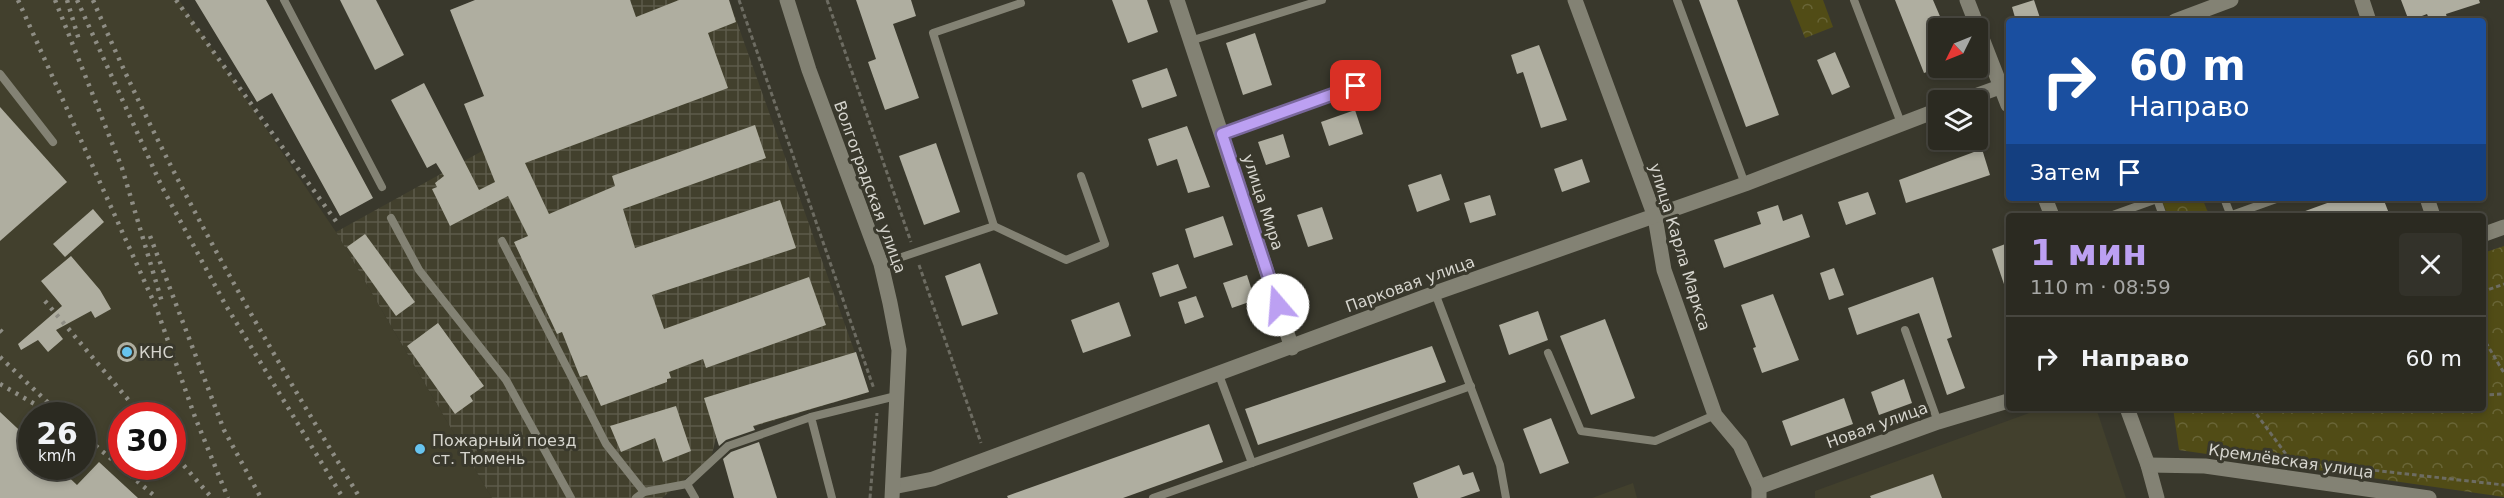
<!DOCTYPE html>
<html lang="ru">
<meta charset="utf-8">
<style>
:root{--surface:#2b2a21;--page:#33322a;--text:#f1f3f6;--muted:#a6a7a5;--line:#47463f;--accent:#bca0f2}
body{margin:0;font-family:"DejaVu Sans",sans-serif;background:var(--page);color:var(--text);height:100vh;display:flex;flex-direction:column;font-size:22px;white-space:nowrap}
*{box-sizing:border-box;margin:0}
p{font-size:20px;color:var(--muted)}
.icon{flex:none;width:33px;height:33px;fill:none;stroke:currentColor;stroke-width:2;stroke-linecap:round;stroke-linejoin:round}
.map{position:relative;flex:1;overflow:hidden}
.drawer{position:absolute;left:2006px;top:213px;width:480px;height:198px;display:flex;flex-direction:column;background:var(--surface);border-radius:6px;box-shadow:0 3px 9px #0003,0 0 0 2px var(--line)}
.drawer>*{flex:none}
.top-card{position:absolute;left:2006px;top:18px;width:480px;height:183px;border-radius:6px;box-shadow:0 3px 9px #0003,0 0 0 2px var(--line);background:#1a4fa0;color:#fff;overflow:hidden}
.needle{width:39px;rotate:227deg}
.buttons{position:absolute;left:1928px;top:18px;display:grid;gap:12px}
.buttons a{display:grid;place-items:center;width:60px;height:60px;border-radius:6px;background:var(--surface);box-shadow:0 3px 9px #0003,0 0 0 2px var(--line);font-size:30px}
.speed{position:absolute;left:18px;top:402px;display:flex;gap:12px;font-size:30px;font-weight:700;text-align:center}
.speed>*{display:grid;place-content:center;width:78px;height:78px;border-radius:50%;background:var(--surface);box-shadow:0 3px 9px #0003,0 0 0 2px var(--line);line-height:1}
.speed small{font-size:15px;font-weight:400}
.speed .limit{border:9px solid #d22;background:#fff;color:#111}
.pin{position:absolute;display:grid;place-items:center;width:51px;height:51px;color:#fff;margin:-26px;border-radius:12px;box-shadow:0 3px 9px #0006}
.me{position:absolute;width:66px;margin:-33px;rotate:342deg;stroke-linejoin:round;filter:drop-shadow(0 0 4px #0008)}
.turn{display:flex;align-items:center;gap:21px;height:126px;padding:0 24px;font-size:27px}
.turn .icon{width:78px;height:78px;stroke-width:2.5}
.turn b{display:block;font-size:42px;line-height:51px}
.then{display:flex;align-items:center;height:57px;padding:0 24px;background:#0003;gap:12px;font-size:22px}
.round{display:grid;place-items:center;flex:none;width:63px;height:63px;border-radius:6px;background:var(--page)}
.overview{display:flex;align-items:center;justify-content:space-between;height:102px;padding:0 24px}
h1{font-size:36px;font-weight:700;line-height:45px;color:var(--accent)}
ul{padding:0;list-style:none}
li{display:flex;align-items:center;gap:18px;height:84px;padding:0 24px;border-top:2px solid var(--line)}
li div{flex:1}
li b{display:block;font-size:22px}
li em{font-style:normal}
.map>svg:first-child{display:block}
.built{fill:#42402d;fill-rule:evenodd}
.industrial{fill:url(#industrial-grid)}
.forest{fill:url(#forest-crowns)}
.building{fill:#afaea0}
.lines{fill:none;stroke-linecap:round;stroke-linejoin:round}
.path{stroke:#6d6c62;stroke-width:3;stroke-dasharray:4.5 3;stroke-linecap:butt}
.service{stroke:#838274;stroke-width:8}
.minor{stroke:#838274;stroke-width:15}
.tertiary{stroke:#838274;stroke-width:15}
.rail{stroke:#8e8d84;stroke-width:4.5;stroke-dasharray:3 6;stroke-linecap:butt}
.route-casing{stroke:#7a689d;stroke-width:15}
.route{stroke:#bca0f2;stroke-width:10}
.poi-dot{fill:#67c4ef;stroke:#39382c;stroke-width:2}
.labels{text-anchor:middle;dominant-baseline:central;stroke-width:6;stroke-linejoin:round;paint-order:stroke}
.street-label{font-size:16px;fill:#d6d5ce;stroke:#39382c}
.poi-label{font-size:16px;fill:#d6d5ce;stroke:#39382c;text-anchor:start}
</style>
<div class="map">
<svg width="2504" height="498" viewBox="0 0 2504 498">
<defs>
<pattern id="industrial-grid" width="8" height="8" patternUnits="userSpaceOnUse" patternTransform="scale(1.5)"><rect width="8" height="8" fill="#42402d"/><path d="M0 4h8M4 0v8" fill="none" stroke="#5d5b4a"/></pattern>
<pattern id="forest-crowns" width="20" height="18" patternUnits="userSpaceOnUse" patternTransform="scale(1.5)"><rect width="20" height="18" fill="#514c16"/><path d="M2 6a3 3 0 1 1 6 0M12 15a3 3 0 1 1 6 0" fill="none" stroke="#696537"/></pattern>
</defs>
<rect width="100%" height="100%" fill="#39382c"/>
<g class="built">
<path d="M0 0H179L336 232 492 498H0ZM32 416H82V466H32ZM122 416H172V466H122Z"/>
<polygon points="2043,408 2096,408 2126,498 1815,498 1815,491"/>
<polygon points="1633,483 1637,498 1592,498"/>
</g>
<polygon class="industrial" points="610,0 729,0 869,392 716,438 711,458 662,498 492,498 336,232 484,150 625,41"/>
<g class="forest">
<polygon points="1790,0 1823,0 1833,27 1805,38"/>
<polygon points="2161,198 2202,198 2209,215 2168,216"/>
<polygon points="2504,246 2504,497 2179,450 2173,408 2482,408 2483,253"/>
</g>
<g class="building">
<polygon points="195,0 266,0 373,198 340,216 272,93 257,102"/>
<polygon points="340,0 376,0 404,55 375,70"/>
<polygon points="475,0 630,0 636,17 679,0 729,0 736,22 708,33 728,88 525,163 549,214 615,186 612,176 755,125 766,158 623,209 635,248 780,200 796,248 652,295 664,329 809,277 826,325 706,368 703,359 669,372 671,378 667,379 667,382 601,406 587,375 580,377 562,332 557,334 514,242 528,236 508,196 450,226 432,189 437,187 435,183 444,176 436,163 427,168 391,100 424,83 479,190 495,182 464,104 484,96 450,10"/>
<polygon points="856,0 911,0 916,16 893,24 919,98 885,110 868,62 876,59"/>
<polygon points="1112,0 1147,0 1158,32 1128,43"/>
<polygon points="1699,0 1737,0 1779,115 1746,127"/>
<polygon points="1895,0 1933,0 1945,28 1938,28 1938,68 1924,73"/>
<polygon points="2034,0 2041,21 2016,21 2012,7"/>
<polygon points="2401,0 2479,0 2480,3 2446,14 2448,21 2430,21 2427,14 2409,21"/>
<polygon points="1255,33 1272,85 1243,95 1226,43"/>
<polygon points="1539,45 1567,120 1541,128 1523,72 1517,74 1511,55"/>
<polygon points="1835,52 1850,87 1832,95 1817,60"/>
<polygon points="1167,68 1177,96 1142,108 1132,80"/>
<polygon points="0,107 67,182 0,241"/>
<polygon points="1355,110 1363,134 1329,146 1321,122"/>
<polygon points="1187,126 1210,187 1188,193 1177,159 1157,166 1148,139"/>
<polygon points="1283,134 1290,157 1266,165 1258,142"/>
<polygon points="936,143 960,212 924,225 899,156"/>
<polygon points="1982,149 1990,175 1906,203 1899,180"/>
<polygon points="1582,159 1590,182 1562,192 1554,169"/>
<polygon points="1441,174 1450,200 1417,212 1408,185"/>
<polygon points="1868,192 1876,214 1846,225 1838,202"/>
<polygon points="1490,195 1496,215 1470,223 1464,203"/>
<polygon points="2341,198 2383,198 2390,216 2297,216 2297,214"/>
<polygon points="1778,205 1783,221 1802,214 1810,237 1724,268 1714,240 1761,224 1757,212"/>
<polygon points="1322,207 1333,239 1308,247 1297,215"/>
<polygon points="93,209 104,222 65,257 53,244"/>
<polygon points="1223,216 1233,245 1194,258 1185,229"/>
<polygon points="365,234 415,302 396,316 347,247"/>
<polygon points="2008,243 2008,289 2006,290 1992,249"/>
<polygon points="71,256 100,290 111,309 95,318 91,311 56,330 63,339 48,352 38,340 21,350 18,344 62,306 41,281"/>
<polygon points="980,263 998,314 962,326 945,276"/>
<polygon points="1178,264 1187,288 1160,297 1152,273"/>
<polygon points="1834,268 1844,295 1829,300 1820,273"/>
<polygon points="1247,275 1255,300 1232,308 1223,283"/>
<polygon points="1933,277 1952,337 1947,339 1965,388 1947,395 1919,313 1857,335 1848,308"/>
<polygon points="1773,294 1799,360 1762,373 1753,348 1756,347 1741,305"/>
<polygon points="1196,296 1204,317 1185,324 1178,302"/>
<polygon points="1119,302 1131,336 1083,353 1071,320"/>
<polygon points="1538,311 1548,340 1509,355 1499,325"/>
<polygon points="1605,319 1635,398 1591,415 1560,336"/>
<polygon points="438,323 484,386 470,396 473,401 455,414 407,346"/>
<circle cx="127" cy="352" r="10"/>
<polygon points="1432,346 1446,382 1258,445 1245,409"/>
<polygon points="856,352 869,392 753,426 755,430 726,440 719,446 704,398"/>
<polygon points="1904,379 1912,403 1879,415 1871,392"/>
<polygon points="1844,398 1853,424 1791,446 1782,421"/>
<polygon points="676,406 691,451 663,462 655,438 621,452 610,426"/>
<polygon points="0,412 32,442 32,466 57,466 77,485 99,462 138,498 0,498"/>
<polygon points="1551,418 1569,463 1540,474 1523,429"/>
<polygon points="1209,424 1223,462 1123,498 1008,498 1007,496"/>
<polygon points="759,442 777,498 734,498 723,459 731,452"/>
<polygon points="1459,465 1463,475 1473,472 1480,491 1460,498 1418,498 1413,483"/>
<polygon points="1933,474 1942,498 1871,498 1870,496"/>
</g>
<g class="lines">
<g class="path">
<polyline points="739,0 874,389"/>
<polyline points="827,0 911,242"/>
<polyline points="919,265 981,443"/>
<polyline points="2482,292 2504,284"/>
<polyline points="2482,336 2504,373"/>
<polyline points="2482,395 2504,394"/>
<polyline points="2252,408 2291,461"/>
<polyline points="2345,467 2504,485"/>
<polyline points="870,498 877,413"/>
</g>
<g class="service">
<polyline points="284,0 382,187"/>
<polyline points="1677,0 1745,184"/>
<polyline points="1854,0 1901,123"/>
<polyline points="1190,41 1322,0"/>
<polyline points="0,74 53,142"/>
<polyline points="1222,134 1356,86"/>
<polyline points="2224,198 2231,216"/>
<polyline points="2110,216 2157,199 2163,216"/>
<polyline points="2229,216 2279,198"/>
<polyline points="391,218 419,270 506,380 571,498"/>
<polyline points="994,226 1066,260 1105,244 1081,176"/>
<polyline points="502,241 606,444 644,492 687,484 728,446 811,417"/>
<polyline points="881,264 994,226 933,33 1021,3"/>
<polyline points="1435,293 1500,465 1506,498"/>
<polyline points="1905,330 1938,422"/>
<polyline points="1548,353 1581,431 1655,441 1715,415"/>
<polyline points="1219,375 1252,463 1471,386"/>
<polyline points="687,484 695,498"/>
<polyline points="636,498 644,492"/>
<polyline points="832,498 811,417 896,396"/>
<polyline points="1153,498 1252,463"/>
</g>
<g class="minor">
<polyline points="1177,0 1292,348"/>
<polyline points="1575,0 1655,217 1664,270 1715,415 1740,445 1759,487 1759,498"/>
<polyline points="1967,0 2008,105"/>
<polyline points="2362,0 2369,21"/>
<polyline points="2175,21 2231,0"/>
<polyline points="1964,100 2008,84"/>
<polyline points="2045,198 2052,216"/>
<polyline points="2427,198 2433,216"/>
<polyline points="2482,235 2504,227"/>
<polyline points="2127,408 2148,465 2157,498"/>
<polyline points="2148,465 2205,466 2429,498"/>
<polyline points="893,487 933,479 1435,293 1745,184 1938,110"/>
<polyline points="1759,487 1938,422 2008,401"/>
</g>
<polyline class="tertiary" points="787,0 809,70 881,264 890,303 899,350 892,498"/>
<g class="rail">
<polyline points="18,0 156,307 195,417 228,498"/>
<polyline points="55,0 122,168 162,302"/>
<polyline points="67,0 79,40"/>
<polyline points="77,0 162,187 225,304 343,498"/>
<path d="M93 0C166 172 263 339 360 498"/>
<polyline points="176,0 338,224"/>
<polyline points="150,236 224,430 261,498"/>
<polyline points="45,301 142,416"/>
<polyline points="0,330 5,335"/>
<polyline points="0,357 62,416"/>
<polyline points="0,384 52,414"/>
<polyline points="82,434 157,498"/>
<polyline points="172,452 212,498"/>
</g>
</g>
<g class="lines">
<g class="route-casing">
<polyline id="route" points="1278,305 1222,134 1356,86"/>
</g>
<use href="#route" class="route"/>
</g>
<g class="poi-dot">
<circle cx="127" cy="352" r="6"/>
<circle cx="420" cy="449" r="6"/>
</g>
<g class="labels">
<g class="street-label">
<text transform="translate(870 187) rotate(70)">Волгоградская улица</text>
<text transform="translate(1263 202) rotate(72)">улица Мира</text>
<text transform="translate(1680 247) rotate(73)">улица Карла Маркса</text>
<text transform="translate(1410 284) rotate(-20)">Парковая улица</text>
<text transform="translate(1877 425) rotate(-20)">Новая улица</text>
<text transform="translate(2291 461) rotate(8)">Кремлёвская улица</text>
</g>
<g class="poi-label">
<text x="139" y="352">КНС</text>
<text x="432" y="440">Пожарный поезд<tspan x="432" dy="18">ст. Тюмень</tspan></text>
</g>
</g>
</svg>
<div class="buttons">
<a><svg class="needle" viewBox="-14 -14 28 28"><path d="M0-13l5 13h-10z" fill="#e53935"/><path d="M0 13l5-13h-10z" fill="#a6a7a5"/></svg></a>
<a><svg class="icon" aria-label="layers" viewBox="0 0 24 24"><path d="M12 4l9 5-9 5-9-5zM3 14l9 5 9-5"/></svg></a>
</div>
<div class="speed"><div>26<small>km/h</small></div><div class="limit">30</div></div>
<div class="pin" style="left:1356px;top:86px;background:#d93025"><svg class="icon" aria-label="arrive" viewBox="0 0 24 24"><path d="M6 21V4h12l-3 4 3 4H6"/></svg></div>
<svg class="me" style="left:1278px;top:305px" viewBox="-20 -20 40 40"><circle r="19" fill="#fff"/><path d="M0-13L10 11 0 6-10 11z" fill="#bca0f2"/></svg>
<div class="top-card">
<div class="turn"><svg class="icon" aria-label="right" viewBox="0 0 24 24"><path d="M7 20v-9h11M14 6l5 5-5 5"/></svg><div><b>60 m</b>Направо</div></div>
<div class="then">Затем<svg class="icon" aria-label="arrive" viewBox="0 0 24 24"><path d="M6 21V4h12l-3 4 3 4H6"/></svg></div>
</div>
<section class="drawer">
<div class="overview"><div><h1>1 мин</h1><p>110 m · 08:59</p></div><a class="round"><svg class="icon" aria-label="close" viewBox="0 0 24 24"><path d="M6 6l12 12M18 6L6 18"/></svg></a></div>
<ul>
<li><svg class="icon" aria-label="right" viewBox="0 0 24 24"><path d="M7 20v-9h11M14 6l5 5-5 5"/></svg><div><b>Направо</b></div><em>60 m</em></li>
</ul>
</section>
</div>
